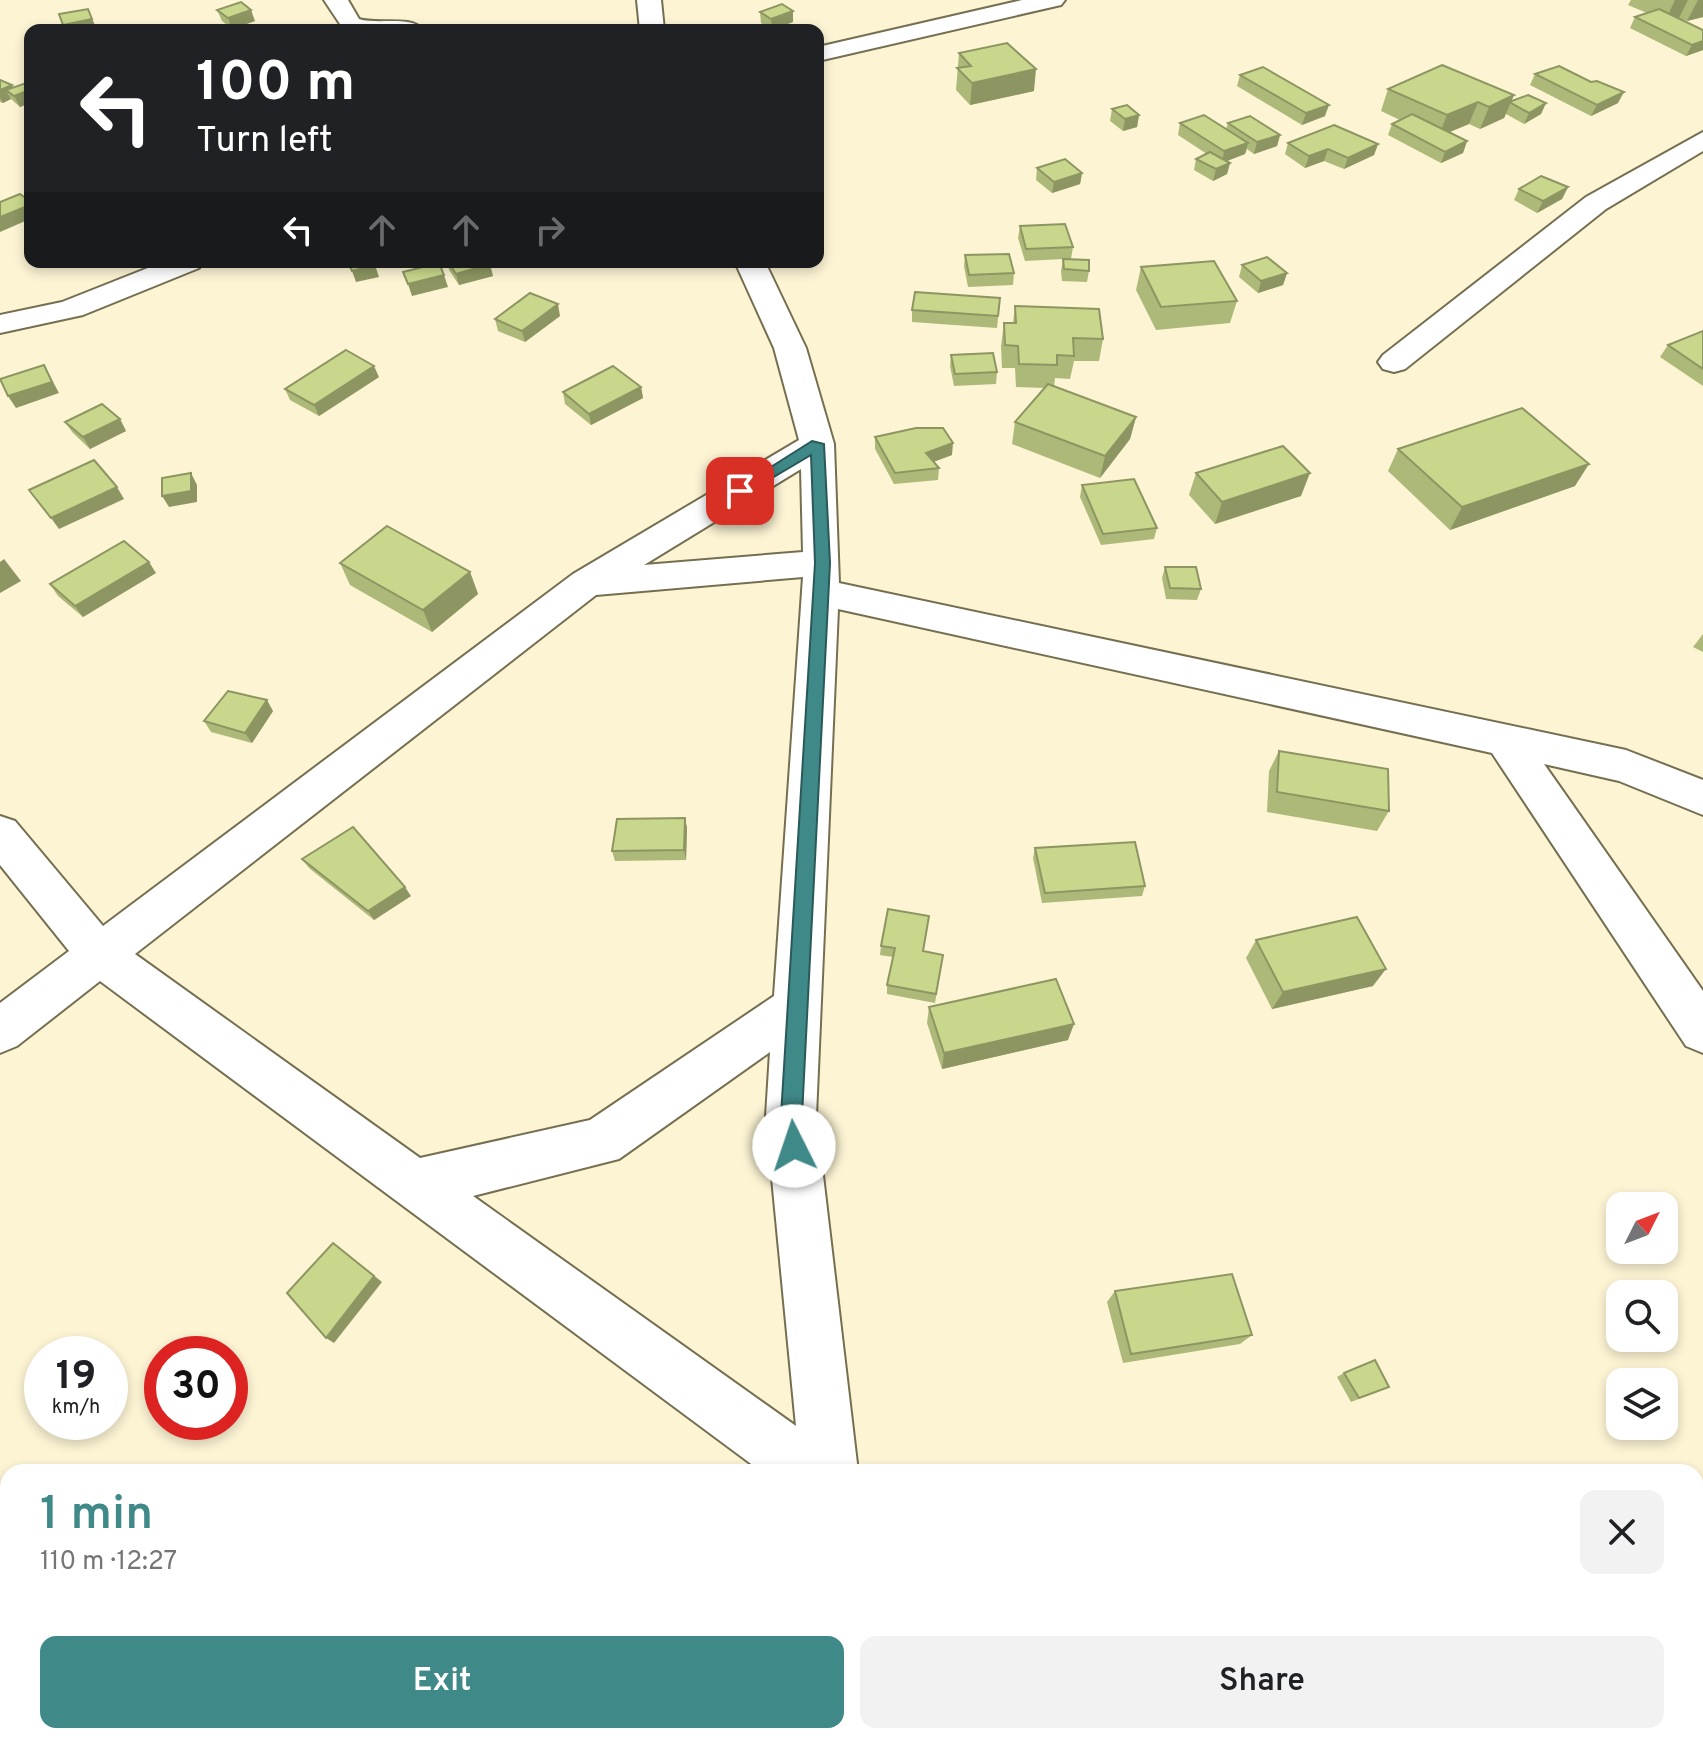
<!DOCTYPE html>
<meta charset="utf-8">
<style>
:root{--surface:#fff;--page:#f2f2f2;--text:#202124;--muted:#757577;--accent:#408989}
body{margin:0;font-family:Overpass,sans-serif;background:var(--page);color:var(--text);height:100vh;display:flex;flex-direction:column;font-size:30px;white-space:nowrap}
*{box-sizing:border-box;margin:0}
p{font-size:26px;color:var(--muted)}
.icon{flex:none;width:44px;height:44px;fill:none;stroke:currentColor;stroke-width:2;stroke-linecap:round;stroke-linejoin:round}
.map{position:relative;flex:1;overflow:hidden}
.panel{position:absolute;left:0px;top:1464px;width:1704px;height:280px;display:flex;flex-direction:column;background:var(--surface);border-radius:24px 24px 0 0;box-shadow:0 4px 12px #0003}
.panel>*{flex:none}
.banner{position:absolute;left:24px;top:24px;width:800px;height:244px;border-radius:16px;box-shadow:0 4px 12px #0003;background:#202124;color:#fff;overflow:hidden}
.needle{width:52px;rotate:48deg}
.controls{position:absolute;left:1606px;top:1192px;display:grid;gap:16px}
.controls a{display:grid;place-items:center;width:72px;height:72px;border-radius:16px;background:var(--surface);box-shadow:0 4px 12px #0003;font-size:40px}
.speed{position:absolute;left:24px;top:1336px;display:flex;gap:16px;font-size:40px;font-weight:700;text-align:center}
.speed>*{display:grid;place-content:center;width:104px;height:104px;border-radius:50%;background:var(--surface);box-shadow:0 4px 12px #0003;line-height:1}
.speed small{font-size:20px;font-weight:400}
.speed .limit{border:12px solid #d22;background:#fff;color:#111}
.pin{position:absolute;display:grid;place-items:center;width:68px;height:68px;color:#fff;margin:-34px;border-radius:16px;box-shadow:0 4px 12px #0006}
.me{position:absolute;width:88px;margin:-44px;rotate:356deg;stroke-linejoin:round;filter:drop-shadow(0 0 6px #0008)}
.turn{display:flex;align-items:center;gap:28px;height:168px;padding:0 40px;font-size:36px}
.turn .icon{width:104px;height:104px;stroke-width:2.5}
.turn b{display:block;font-size:56px;line-height:68px}
.lanes{display:flex;align-items:center;height:76px;padding:0 40px;background:#0003;justify-content:center;gap:40px;direction:ltr}
.lanes .off{opacity:.35}
.round{display:grid;place-items:center;flex:none;width:84px;height:84px;border-radius:16px;background:var(--page)}
.overview{display:flex;align-items:center;justify-content:space-between;height:136px;padding:0 40px}
h1{font-size:48px;font-weight:600;line-height:60px;color:var(--accent)}
.primary-button{display:flex;gap:16px;margin-top:auto;padding:16px 40px}
.primary-button a{flex:1;height:92px;border-radius:16px;background:var(--accent);color:#fff;font-size:32px;font-weight:600;line-height:92px;text-align:center}
.primary-button a+a{background:var(--page);color:var(--text)}
.map>svg:first-child{display:block}
.lines{fill:none;stroke-linecap:round;stroke-linejoin:round}
.street-casing{stroke:#756f51;stroke-width:4}
.street{fill:#fff;fill-rule:evenodd}
.wall{fill:#adb978}
.shaded-wall{fill:#8d9662}
.building{fill:#c9d78c;stroke:#8d9662;stroke-width:2}
.route{fill:#408989;stroke:#2a5959;stroke-width:2}
</style>
<div class="map">
<svg width="1703" height="1744" viewBox="0 0 1703 1744">
<rect width="100%" height="100%" fill="#fcf4d3"/>
<g class="lines">
<g class="street-casing">
<g id="street">
<path d="M324 0H348L359 19C377 25 412 15 423 30H344Z"/>
<polygon points="637,0 661,0 664,30 640,30"/>
<polygon points="1022,0 1065,0 1061,5 818,61 818,47"/>
<polygon points="1703,132 1703,151 1606,209 1405,369 1394,372 1383,369 1378,362 1383,355 1586,197"/>
<polygon points="163,262 204,262 199,268 83,315 0,333 0,315 62,302"/>
<path d="M735 262H765L806 348 834 444 839 583 1626 750 1703 780V815L1619 781 1544 764 1703 991V1053L1686 1046 1492 753 838 609 816 1116 858 1472H762L100 981 17 1046 0 1053V1003L69 951 0 865V816L15 821 103 926 573 574 799 440 774 348ZM801 469 803 552 644 565ZM803 577 774 996 590 1120 420 1158 135 954 596 595ZM770 1052 766 1116 796 1426 473 1196 619 1159Z"/>
<polygon points="767,1736 831,1736 829,1744 765,1744"/>
<polygon points="842,1736 906,1736 908,1744 844,1744"/>
</g>
</g>
<use href="#street" class="street"/>
</g>
<g class="wall">
<polygon points="1631,0 1703,0 1703,17 1687,21 1678,18 1703,30 1703,50 1686,56 1630,28 1635,17 1647,13 1628,5"/>
<polygon points="217,10 255,21 232,29 222,21"/>
<polygon points="793,11 793,22 772,30 761,23 760,12"/>
<polygon points="959,53 1034,91 970,105 956,90"/>
<polygon points="1535,74 1618,103 1591,116 1530,85"/>
<polygon points="1240,75 1325,116 1302,125 1237,86"/>
<polygon points="0,80 12,85 13,88 30,86 30,103 20,107 11,99 3,103 0,102"/>
<polygon points="1388,89 1514,95 1511,101 1546,103 1541,114 1524,124 1506,114 1504,118 1480,129 1469,124 1449,132 1467,141 1463,153 1441,163 1388,135 1392,124 1400,120 1381,111"/>
<polygon points="1112,109 1139,115 1137,127 1123,131 1110,121"/>
<polygon points="1180,123 1226,129 1228,123 1280,135 1277,146 1254,154 1247,149 1245,154 1226,161 1230,163 1227,174 1213,181 1194,170 1196,159 1207,154 1178,135"/>
<polygon points="1288,143 1378,144 1374,155 1344,169 1324,161 1305,168 1285,154"/>
<polygon points="1037,168 1082,173 1080,184 1052,193 1036,180"/>
<polygon points="1568,187 1562,199 1537,213 1514,200 1519,189"/>
<polygon points="1020,226 1073,247 1071,259 1064,259 1089,271 1087,282 1062,281 1061,271 1063,259 1025,261 1018,238"/>
<polygon points="965,255 1014,273 1013,285 968,287 964,266"/>
<polygon points="447,262 488,262 493,276 459,285 449,270"/>
<polygon points="1242,265 1287,273 1283,285 1258,293 1239,277"/>
<polygon points="1141,267 1237,301 1230,323 1156,330 1136,290"/>
<polygon points="1000,298 997,328 912,322 912,310"/>
<polygon points="1015,306 1103,339 1099,361 1074,361 1070,379 1055,378 1054,387 1136,417 1130,439 1100,478 1012,444 1015,422 1045,388 1016,387 1015,368 1002,368 1001,346 1004,323 1013,323"/>
<polygon points="560,316 525,342 498,331 495,319"/>
<polygon points="1703,331 1703,386 1660,357 1668,345"/>
<polygon points="951,355 997,372 996,384 954,386 950,366"/>
<polygon points="379,377 319,416 290,400 285,389"/>
<polygon points="641,387 643,398 591,425 565,404 563,392"/>
<polygon points="120,419 126,431 90,449 73,433 65,422"/>
<polygon points="875,437 952,455 933,462 939,468 938,480 894,484 875,449"/>
<polygon points="1398,449 1575,486 1450,530 1388,471"/>
<polygon points="1196,473 1301,496 1215,524 1189,495"/>
<polygon points="1082,485 1157,528 1154,539 1101,545 1080,497"/>
<polygon points="340,563 470,572 478,594 432,632 350,585"/>
<polygon points="1165,567 1201,589 1197,600 1166,599 1162,578"/>
<polygon points="156,573 83,617 58,596 50,584"/>
<polygon points="1703,634 1703,652 1693,647"/>
<polygon points="273,711 252,743 211,732 204,721"/>
<polygon points="1279,751 1389,811 1377,831 1267,812 1269,771"/>
<polygon points="685,818 687,828 686,860 615,861 612,851"/>
<polygon points="1035,848 1145,886 1142,896 1042,903 1033,858"/>
<polygon points="302,859 411,896 374,920 309,868"/>
<polygon points="928,926 923,951 943,955 935,1003 887,994 887,985 893,957 880,955 881,946"/>
<polygon points="1256,940 1373,986 1272,1009 1246,958"/>
<polygon points="929,1007 1068,1040 942,1069 927,1023"/>
<polygon points="1115,1291 1252,1335 1240,1344 1123,1363 1107,1302"/>
<polygon points="1344,1373 1389,1387 1351,1402 1337,1377"/>
<polygon points="1584,1736 1696,1736 1703,1744 1587,1744"/>
</g>
<g class="shaded-wall">
<polygon points="1675,0 1688,0 1679,18 1665,21"/>
<polygon points="1698,0 1703,0 1703,17 1687,21"/>
<polygon points="88,9 97,30 66,30 63,25"/>
<polygon points="251,10 255,21 232,29 228,18"/>
<polygon points="793,11 793,22 772,30 771,19"/>
<polygon points="1703,41 1703,50 1686,56 1692,45"/>
<polygon points="1036,69 1034,91 970,105 972,83"/>
<polygon points="12,85 17,95 30,90 30,103 20,107 14,96 6,90 11,99 3,103 0,98 0,90"/>
<polygon points="1624,92 1618,103 1591,116 1597,105"/>
<polygon points="1514,95 1504,118 1480,129 1489,107"/>
<polygon points="1478,102 1469,124 1438,137 1447,115"/>
<polygon points="1546,103 1541,114 1524,124 1529,113"/>
<polygon points="1329,105 1325,116 1302,125 1306,113"/>
<polygon points="1139,115 1137,127 1123,131 1125,119"/>
<polygon points="1280,135 1277,146 1254,154 1257,142"/>
<polygon points="1467,141 1463,153 1441,163 1445,152"/>
<polygon points="1248,143 1245,154 1222,163 1224,151"/>
<polygon points="1378,144 1374,155 1344,169 1348,158"/>
<polygon points="1328,149 1324,161 1305,168 1309,156"/>
<polygon points="1230,163 1227,174 1213,181 1216,169"/>
<polygon points="1082,173 1080,184 1052,193 1054,182"/>
<polygon points="1568,187 1562,199 1537,213 1543,201"/>
<polygon points="30,205 30,219 0,232 0,217"/>
<polygon points="490,264 493,276 459,285 456,274"/>
<polygon points="375,265 379,277 356,282 352,271"/>
<polygon points="1287,273 1283,285 1258,293 1261,281"/>
<polygon points="444,275 448,287 412,296 408,284"/>
<polygon points="558,304 560,316 525,342 522,331"/>
<polygon points="44,365 59,393 16,408 8,396"/>
<polygon points="374,366 379,377 319,416 314,405"/>
<polygon points="641,387 643,398 591,425 589,414"/>
<polygon points="1136,417 1130,439 1100,478 1105,456"/>
<polygon points="120,419 126,431 90,449 83,437"/>
<polygon points="953,443 952,455 925,465 926,453"/>
<polygon points="1589,464 1575,486 1450,530 1462,507"/>
<polygon points="191,473 197,485 197,502 169,507 162,496"/>
<polygon points="1310,473 1301,496 1215,524 1222,502"/>
<polygon points="117,487 124,499 59,529 51,518"/>
<polygon points="4,559 21,581 0,593 0,562"/>
<polygon points="149,562 156,573 83,617 75,606"/>
<polygon points="470,572 478,594 432,632 423,610"/>
<polygon points="267,700 273,711 252,743 245,733"/>
<polygon points="685,818 687,828 686,860 684,850"/>
<polygon points="405,887 411,896 374,920 368,911"/>
<polygon points="1386,969 1373,986 1272,1009 1283,992"/>
<polygon points="1074,1024 1068,1040 942,1069 944,1053"/>
<polygon points="333,1243 382,1282 334,1343 326,1338"/>
<polygon points="8,1662 8,1690 0,1698 0,1670"/>
</g>
<g class="building">
<polygon points="241,2 251,10 228,18 217,10"/>
<polygon points="782,4 793,11 771,19 760,12"/>
<polygon points="88,9 92,19 63,25 59,14"/>
<polygon points="1659,9 1703,30 1703,41 1692,45 1635,17"/>
<polygon points="1007,43 1036,69 972,83 957,68 971,66 959,53"/>
<polygon points="1442,65 1514,95 1489,107 1478,102 1447,115 1388,89"/>
<polygon points="1559,66 1591,82 1597,81 1624,92 1597,105 1535,74"/>
<polygon points="1263,67 1329,105 1306,113 1240,75"/>
<polygon points="0,80 12,85 0,90"/>
<polygon points="26,83 30,86 30,90 14,96 6,90"/>
<polygon points="1528,95 1546,103 1529,113 1509,102"/>
<polygon points="1127,105 1139,115 1125,119 1112,109"/>
<polygon points="1412,114 1467,141 1445,152 1392,124"/>
<polygon points="1204,115 1248,143 1224,151 1180,123"/>
<polygon points="1250,116 1280,135 1257,142 1228,123"/>
<polygon points="1334,125 1378,144 1348,158 1328,149 1309,156 1288,143"/>
<polygon points="1210,152 1230,163 1216,169 1196,159"/>
<polygon points="1065,159 1082,173 1054,182 1037,168"/>
<polygon points="1541,176 1568,187 1543,201 1519,189"/>
<polygon points="20,194 30,201 30,205 0,217 0,202"/>
<polygon points="1065,224 1073,247 1026,249 1020,226"/>
<polygon points="1009,254 1014,273 969,275 965,255"/>
<polygon points="1267,257 1287,273 1261,281 1242,265"/>
<polygon points="1063,259 1089,260 1089,271 1064,269"/>
<polygon points="1214,261 1237,301 1161,307 1141,267"/>
<polygon points="348,262 374,262 375,265 352,271"/>
<polygon points="448,262 488,262 490,264 456,274"/>
<polygon points="439,263 444,275 408,284 403,272"/>
<polygon points="915,292 1000,298 998,316 912,310"/>
<polygon points="530,293 558,304 522,331 495,319"/>
<polygon points="1015,306 1099,309 1103,339 1073,338 1074,356 1057,355 1057,365 1019,364 1018,346 1005,345 1004,323 1016,323"/>
<polygon points="1703,331 1703,369 1668,345"/>
<polygon points="346,350 374,366 314,405 285,389"/>
<polygon points="993,353 997,372 955,374 951,355"/>
<polygon points="44,365 52,382 8,396 0,379"/>
<polygon points="613,366 641,387 589,414 563,392"/>
<polygon points="1048,384 1136,417 1105,456 1015,422"/>
<polygon points="102,404 120,419 83,437 65,422"/>
<polygon points="1522,408 1589,464 1462,507 1398,449"/>
<polygon points="916,428 943,428 953,443 926,453 939,468 895,473 875,437"/>
<polygon points="1283,446 1310,473 1222,502 1196,473"/>
<polygon points="94,460 117,487 51,518 29,490"/>
<polygon points="191,473 191,491 162,496 162,478"/>
<polygon points="1134,479 1157,528 1103,534 1082,485"/>
<polygon points="387,526 470,572 423,610 340,563"/>
<polygon points="124,541 149,562 75,606 50,584"/>
<polygon points="1165,567 1196,567 1201,589 1170,588"/>
<polygon points="228,691 267,700 245,733 204,721"/>
<polygon points="1279,751 1388,769 1389,811 1277,792"/>
<polygon points="685,818 684,850 612,851 617,819"/>
<polygon points="353,827 405,887 368,911 302,859"/>
<polygon points="1135,842 1145,886 1045,893 1035,848"/>
<polygon points="888,909 929,916 923,951 943,955 936,994 887,985 895,948 881,946"/>
<polygon points="1357,917 1386,969 1283,992 1256,940"/>
<polygon points="1056,979 1074,1024 944,1053 929,1007"/>
<polygon points="333,1243 374,1276 326,1338 287,1293"/>
<polygon points="1232,1274 1252,1335 1131,1354 1115,1291"/>
<polygon points="1375,1360 1389,1387 1359,1398 1344,1373"/>
<polygon points="8,1509 8,1662 0,1670 0,1516"/>
<polygon points="1696,1709 1703,1724 1703,1744 1613,1744 1609,1736 1696,1736"/>
</g>
<polygon class="route" points="812,441 824,444 830,563 802,1116 805,1146 802,1153 794,1156 787,1153 781,1116 815,563 811,455 745,494 733,491"/>
</svg>
<div class="controls">
<a><svg class="needle" viewBox="-14 -14 28 28"><path d="M0-13l5 13h-10z" fill="#e53935"/><path d="M0 13l5-13h-10z" fill="#757577"/></svg></a>
<a><svg class="icon" aria-label="search" viewBox="0 0 24 24"><circle cx="10" cy="10" r="6"/><path d="M15 15l6 6"/></svg></a>
<a><svg class="icon" aria-label="layers" viewBox="0 0 24 24"><path d="M12 4l9 5-9 5-9-5zM3 14l9 5 9-5"/></svg></a>
</div>
<div class="speed"><div>19<small>km/h</small></div><div class="limit">30</div></div>
<div class="pin" style="left:740px;top:491px;background:#d93025"><svg class="icon" aria-label="arrive" viewBox="0 0 24 24"><path d="M6 21V4h12l-3 4 3 4H6"/></svg></div>
<svg class="me" style="left:794px;top:1146px" viewBox="-20 -20 40 40"><circle r="19" fill="#fff"/><path d="M0-13L10 11 0 6-10 11z" fill="#408989"/></svg>
<div class="banner">
<div class="turn"><svg class="icon" aria-label="left" viewBox="0 0 24 24"><path d="M17 20v-9H6M10 6l-5 5 5 5"/></svg><div><b>100 m</b>Turn left</div></div>
<div class="lanes"><svg class="icon" aria-label="left" viewBox="0 0 24 24"><path d="M17 20v-9H6M10 6l-5 5 5 5"/></svg><svg class="icon off" aria-label="ahead" viewBox="0 0 24 24"><path d="M12 20V5M6 11l6-6 6 6"/></svg><svg class="icon off" aria-label="ahead" viewBox="0 0 24 24"><path d="M12 20V5M6 11l6-6 6 6"/></svg><svg class="icon off" aria-label="right" viewBox="0 0 24 24"><path d="M7 20v-9h11M14 6l5 5-5 5"/></svg></div>
</div>
<section class="panel">
<div class="overview"><div><h1>1 min</h1><p>110 m · 12:27</p></div><a class="round"><svg class="icon" aria-label="close" viewBox="0 0 24 24"><path d="M6 6l12 12M18 6L6 18"/></svg></a></div>
<div class="primary-button"><a>Exit</a><a>Share</a></div>
</section>
</div>
